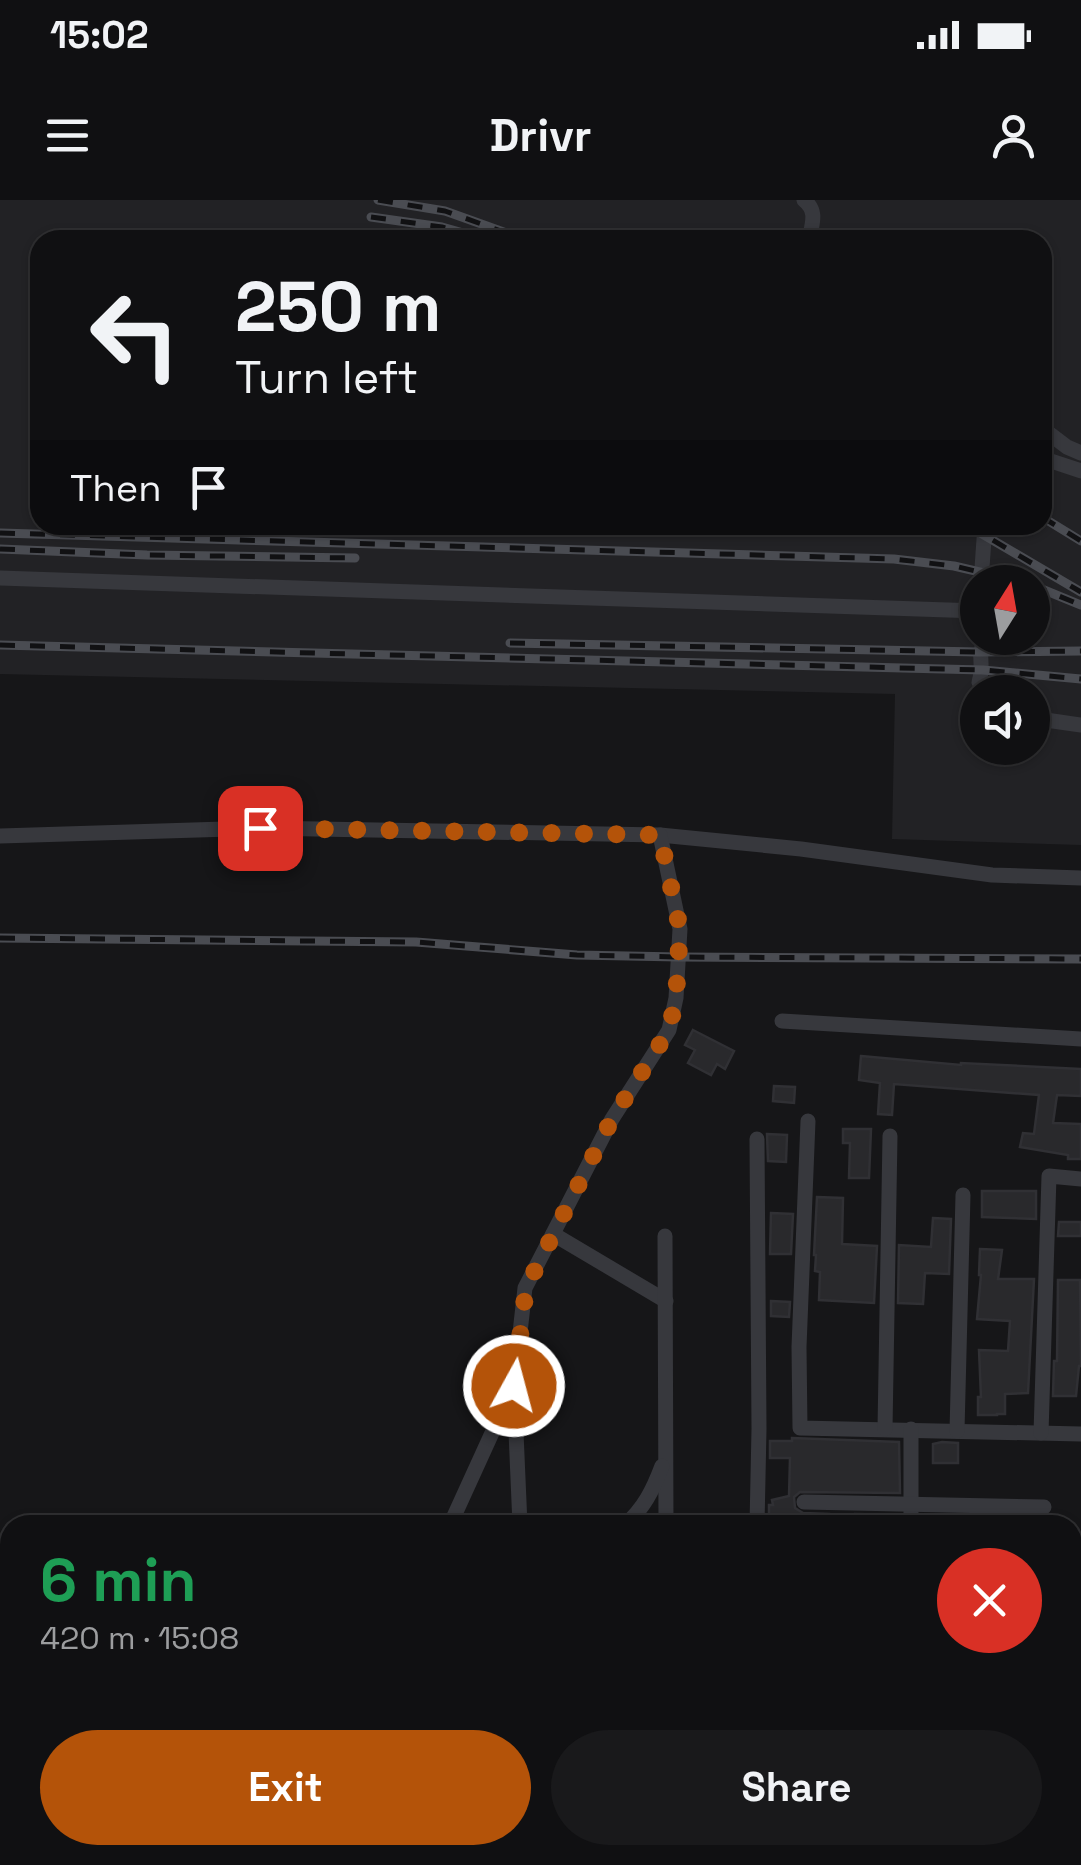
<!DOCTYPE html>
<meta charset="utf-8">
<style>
:root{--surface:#101012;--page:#19191b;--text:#f1f3f6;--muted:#9c9d9f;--line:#303032;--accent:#b45309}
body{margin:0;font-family:"Space Grotesk",sans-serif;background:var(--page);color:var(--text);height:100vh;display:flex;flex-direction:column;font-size:38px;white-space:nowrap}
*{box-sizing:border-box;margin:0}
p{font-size:32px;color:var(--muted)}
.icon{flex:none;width:55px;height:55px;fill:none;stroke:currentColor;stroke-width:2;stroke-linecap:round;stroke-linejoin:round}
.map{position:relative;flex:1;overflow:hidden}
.panel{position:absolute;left:0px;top:1315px;width:1082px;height:350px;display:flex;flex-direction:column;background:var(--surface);border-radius:30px 30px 0 0;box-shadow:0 2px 8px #0004,0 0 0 2px var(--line)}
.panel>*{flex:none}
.top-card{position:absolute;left:30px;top:30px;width:1022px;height:305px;border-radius:30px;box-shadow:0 2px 8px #0004,0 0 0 2px var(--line);background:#101012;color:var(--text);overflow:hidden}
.needle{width:65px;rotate:11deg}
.tools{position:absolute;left:960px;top:365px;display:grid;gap:20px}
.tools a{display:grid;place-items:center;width:90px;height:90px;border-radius:50%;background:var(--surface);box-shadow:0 2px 8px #0004,0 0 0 2px var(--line);font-size:50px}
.pin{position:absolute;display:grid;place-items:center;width:85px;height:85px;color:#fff;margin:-42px;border-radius:20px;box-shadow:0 5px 15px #0006}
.me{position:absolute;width:110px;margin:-55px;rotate:7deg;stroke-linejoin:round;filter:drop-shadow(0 0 8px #0008)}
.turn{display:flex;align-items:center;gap:35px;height:210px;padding:0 40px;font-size:45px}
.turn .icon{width:130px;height:130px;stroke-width:2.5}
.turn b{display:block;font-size:70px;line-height:85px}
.then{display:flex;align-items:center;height:95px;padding:0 40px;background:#0003;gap:20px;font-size:38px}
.round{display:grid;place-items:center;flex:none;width:105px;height:105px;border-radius:52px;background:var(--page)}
.overview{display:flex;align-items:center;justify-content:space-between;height:170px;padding:0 40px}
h1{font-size:60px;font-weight:600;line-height:75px;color:#1e9e55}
.cta{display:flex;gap:20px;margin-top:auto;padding:20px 40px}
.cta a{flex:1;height:115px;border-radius:60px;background:var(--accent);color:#fff;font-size:40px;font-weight:600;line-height:115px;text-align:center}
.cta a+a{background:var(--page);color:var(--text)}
.status{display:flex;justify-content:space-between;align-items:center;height:70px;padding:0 50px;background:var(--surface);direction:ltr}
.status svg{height:28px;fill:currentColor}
header{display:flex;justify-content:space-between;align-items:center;height:130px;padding:0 40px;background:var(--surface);font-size:45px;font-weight:600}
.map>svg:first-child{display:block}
.built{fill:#222225;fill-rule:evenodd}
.building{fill:#29292c;stroke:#303034;stroke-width:2.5}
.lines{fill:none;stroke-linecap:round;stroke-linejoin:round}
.minor{stroke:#37383d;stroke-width:15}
.rail-casing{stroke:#4a4c52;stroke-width:9}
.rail{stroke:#111113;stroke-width:5;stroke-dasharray:15;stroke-linecap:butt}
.route{stroke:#b45309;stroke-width:18;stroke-dasharray:0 32.4}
</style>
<div class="status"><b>15:02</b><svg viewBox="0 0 49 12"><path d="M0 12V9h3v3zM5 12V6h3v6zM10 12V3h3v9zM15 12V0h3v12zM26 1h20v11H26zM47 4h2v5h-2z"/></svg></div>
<header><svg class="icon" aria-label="menu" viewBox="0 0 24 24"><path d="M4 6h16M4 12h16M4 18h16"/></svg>Drivr<svg class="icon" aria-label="person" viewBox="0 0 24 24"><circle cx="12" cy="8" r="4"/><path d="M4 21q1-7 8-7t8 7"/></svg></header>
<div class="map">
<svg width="1081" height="1665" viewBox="0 0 1081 1665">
<rect width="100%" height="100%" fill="#161618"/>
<path class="built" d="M0 0H1081V645L892 639 895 494 0 474ZM40 40H1042V325H40ZM978 382H1032V438H978ZM978 492H1032V548H978Z"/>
<g class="building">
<polygon points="693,830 734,851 725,869 717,864 711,875 688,863 695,850 685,845"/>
<polygon points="861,856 961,865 961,863 1081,869 1081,896 1057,895 1053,923 1081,924 1081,959 1068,959 1068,955 1020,947 1023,933 1034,934 1039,895 894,884 892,915 878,914 880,883 859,880"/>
<polygon points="774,886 795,887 794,903 773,901"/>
<polygon points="843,929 871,929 869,978 849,978 850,943 843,943"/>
<polygon points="767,934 787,935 786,962 768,961"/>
<polygon points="982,991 1036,991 1036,1019 982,1017"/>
<polygon points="817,997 843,998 842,1044 877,1046 874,1103 819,1100 820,1072 815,1071 816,1055 814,1055"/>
<polygon points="771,1013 793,1014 791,1054 770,1054"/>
<polygon points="933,1018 951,1019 949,1074 925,1073 923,1104 898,1103 899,1045 931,1047"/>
<polygon points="1059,1022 1081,1022 1081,1036 1058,1036"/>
<polygon points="980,1049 1002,1050 998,1079 1034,1079 1028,1193 1005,1194 1005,1214 997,1214 997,1215 978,1215 978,1197 981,1197 979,1150 1008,1151 1010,1121 977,1119 981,1075 979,1075"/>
<polygon points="1058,1080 1080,1080 1081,1166 1079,1166 1076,1196 1053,1196 1054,1161 1057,1161"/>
<polygon points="771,1101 790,1102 789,1117 771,1116"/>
<polygon points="792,1238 899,1242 900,1293 800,1292 794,1297 795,1308 803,1313 829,1314 828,1325 769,1325 769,1305 773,1305 772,1300 789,1296 790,1258 770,1258 770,1241 792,1241"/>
<polygon points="942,1242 958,1243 958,1263 933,1263 933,1244"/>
<polygon points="855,1314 900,1315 900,1325 854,1325"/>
</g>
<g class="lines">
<g class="minor">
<path d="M804 0C818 11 812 24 809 40"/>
<polyline points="1042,228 1067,247 1081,253"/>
<polyline points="1042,258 1081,271"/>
<polyline points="0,378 978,411"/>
<polyline points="981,382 985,325"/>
<path d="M984 492 979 482C985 463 976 458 985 438"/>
<polyline points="1032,518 1081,525"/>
<polyline points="0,636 260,628 660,635 801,649 992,675 1081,678"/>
<polyline points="782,821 1081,839"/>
<polyline points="808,921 799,1147 800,1228 1081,1234"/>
<polyline points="757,939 759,1229 757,1325"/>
<polyline points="553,1034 666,1101"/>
<polyline points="665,1036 666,1325"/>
<polyline points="885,1229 890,936"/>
<polyline points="911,1229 911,1325"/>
<polyline points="957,1231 963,995"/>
<polyline points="1041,1233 1049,976 1081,979"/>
<polyline points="804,1302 1044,1307"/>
<polyline points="450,1325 512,1189"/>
<polyline points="520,1325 514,1186 525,1088 612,919 669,830 676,798 680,729 660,635"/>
<path d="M625 1325C644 1308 653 1290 662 1266"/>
<polyline points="0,1390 10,1389"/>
<polyline points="1072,1462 1081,1455"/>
<polyline points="1072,1494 1081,1487"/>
<polyline points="634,1663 643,1665"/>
<polyline points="35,1665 36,1655"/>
<polyline points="178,1665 182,1655"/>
<polyline points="528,1665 529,1655"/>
<polyline points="809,1665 821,1655"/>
<polyline points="859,1665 871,1655"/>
</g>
<g class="rail-casing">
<g id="rail">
<polyline points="378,0 445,11 526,40"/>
<polyline points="371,17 442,27 488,40"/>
<polyline points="1042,317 1081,341"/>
<polyline points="967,325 1081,392"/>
<polyline points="0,333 894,359 954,366 1023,382"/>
<polyline points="0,349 147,355 355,358"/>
<polyline points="1032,385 1081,405"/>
<polyline points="510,443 979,452 1081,451"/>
<polyline points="0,445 983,470 1081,479"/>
<polyline points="0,738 416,742 577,755 679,757 1081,759"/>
</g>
</g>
<use href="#rail" class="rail"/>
</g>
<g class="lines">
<polyline class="route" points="260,628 660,635 680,729 676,798 669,830 612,919 526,1088 514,1186"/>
</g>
</svg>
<div class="tools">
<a><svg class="needle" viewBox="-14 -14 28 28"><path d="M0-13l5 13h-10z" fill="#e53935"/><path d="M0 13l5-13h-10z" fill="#9c9d9f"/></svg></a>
<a><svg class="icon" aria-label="sound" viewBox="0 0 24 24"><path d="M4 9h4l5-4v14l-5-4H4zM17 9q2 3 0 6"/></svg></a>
</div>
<div class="pin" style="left:260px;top:628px;background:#d93025"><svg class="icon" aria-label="arrive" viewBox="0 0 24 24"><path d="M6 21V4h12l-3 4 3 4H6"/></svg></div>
<svg class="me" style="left:514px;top:1186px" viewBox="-20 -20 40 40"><circle r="17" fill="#b45309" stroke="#fff" stroke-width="3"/><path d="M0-11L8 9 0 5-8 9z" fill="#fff"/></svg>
<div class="top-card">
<div class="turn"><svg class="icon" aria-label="left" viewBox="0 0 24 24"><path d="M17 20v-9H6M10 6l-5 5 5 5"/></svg><div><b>250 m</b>Turn left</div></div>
<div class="then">Then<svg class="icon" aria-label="arrive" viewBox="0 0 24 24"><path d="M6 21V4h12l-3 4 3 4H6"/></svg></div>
</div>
<section class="panel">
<div class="overview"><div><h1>6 min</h1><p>420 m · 15:08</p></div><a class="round" style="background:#d93025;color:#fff"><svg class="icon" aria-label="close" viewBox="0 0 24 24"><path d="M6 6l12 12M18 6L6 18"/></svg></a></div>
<div class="cta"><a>Exit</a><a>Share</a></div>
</section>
</div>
